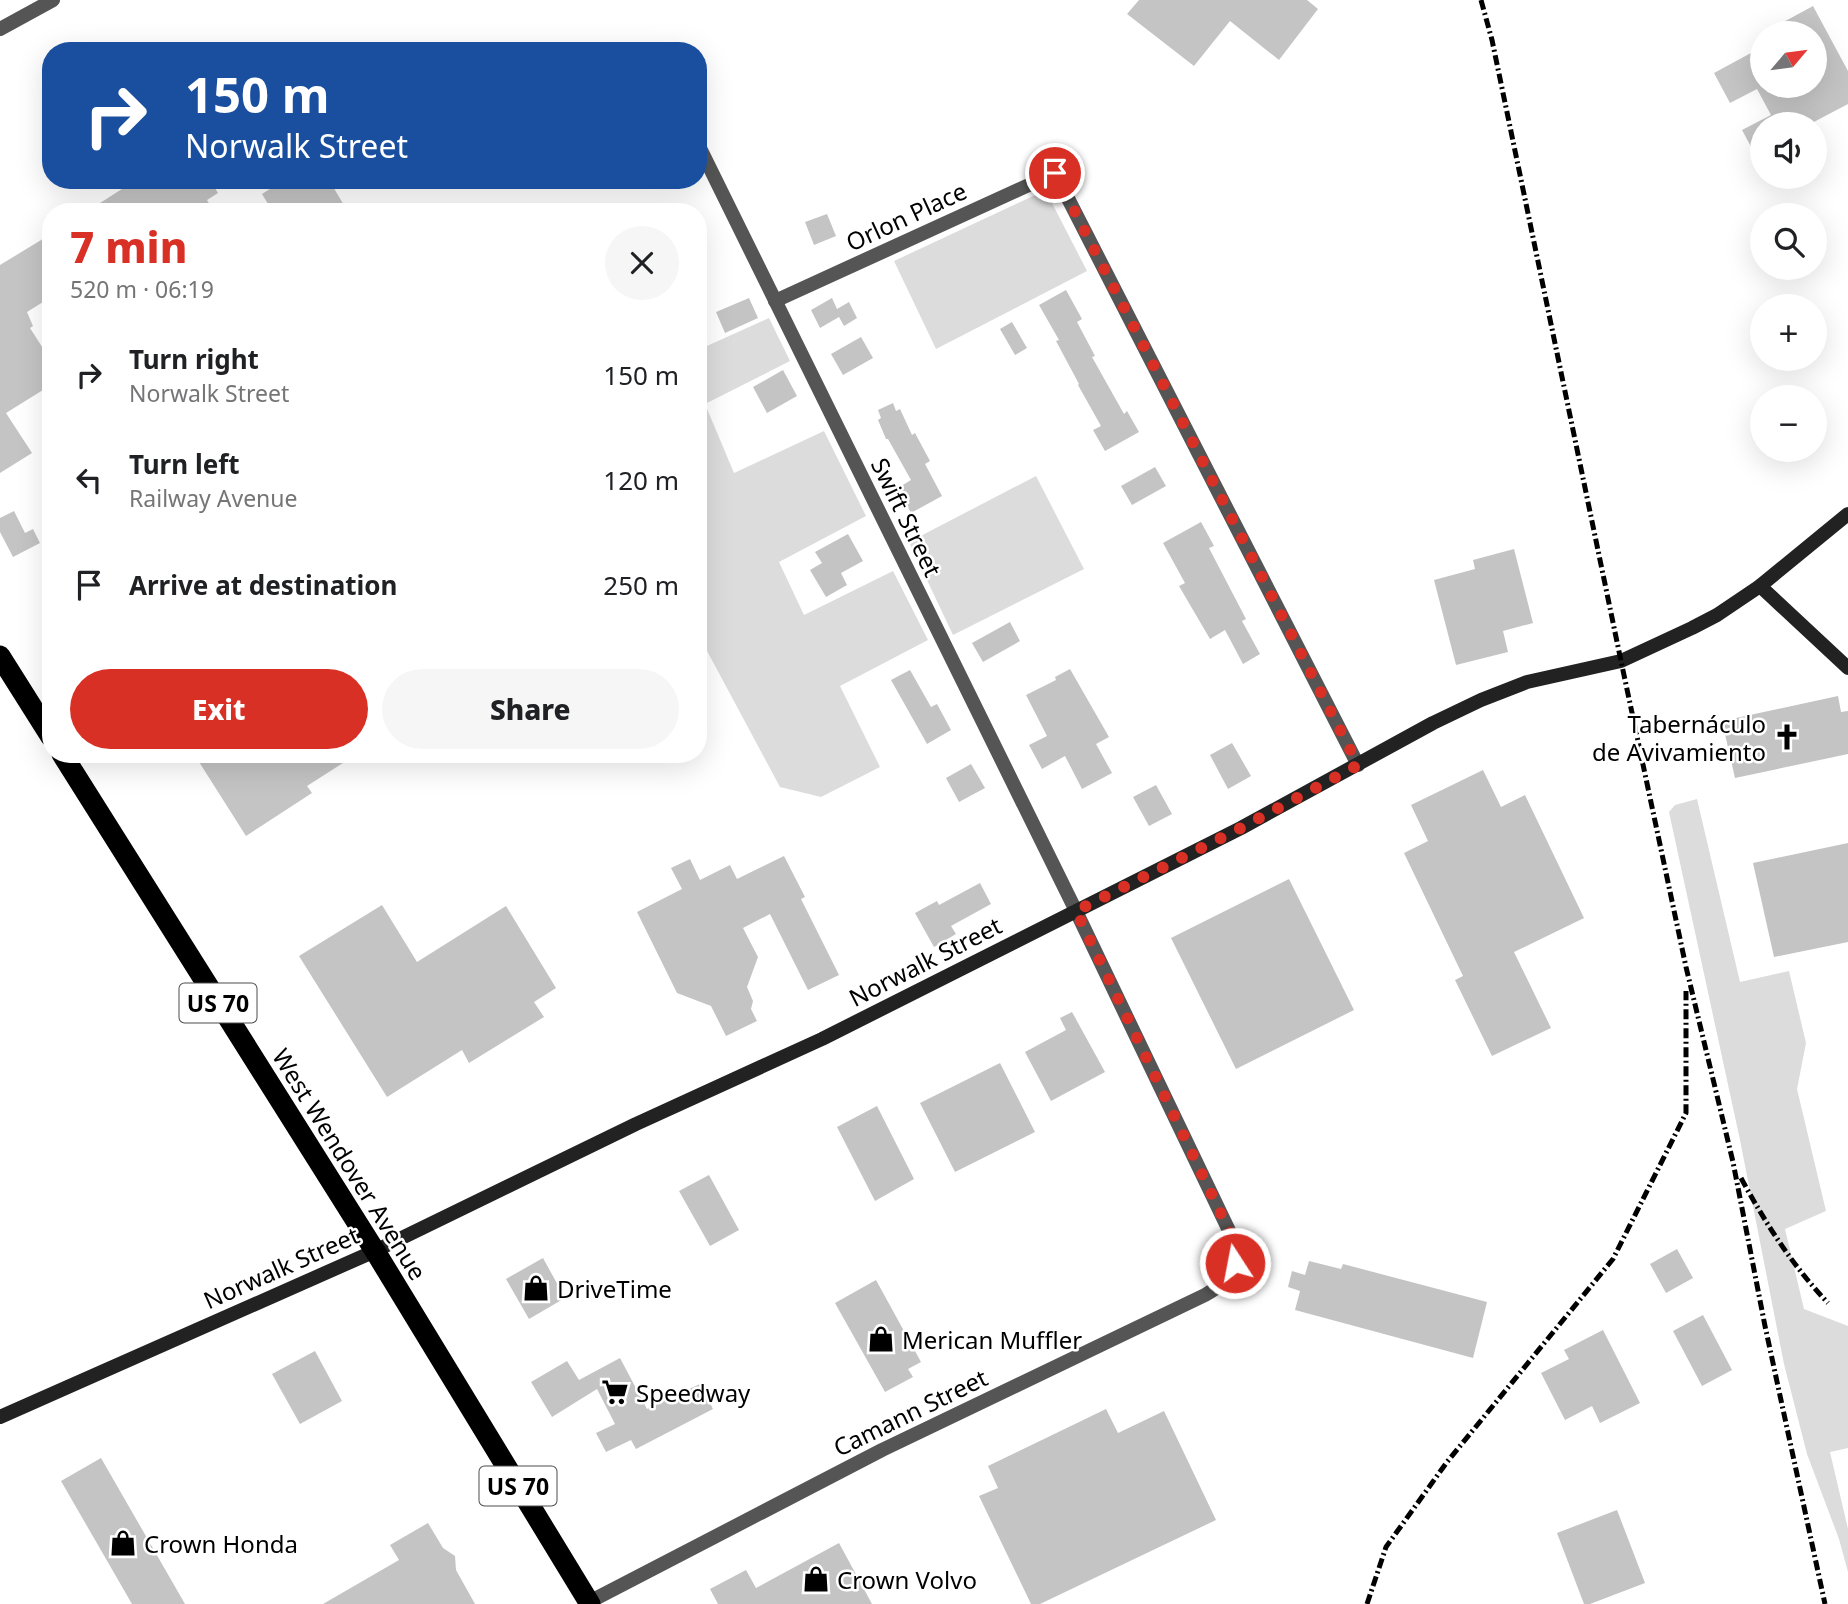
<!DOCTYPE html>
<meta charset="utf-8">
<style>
:root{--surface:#fff;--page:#f6f6f6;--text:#202124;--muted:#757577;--accent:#d93025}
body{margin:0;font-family:"Noto Sans",sans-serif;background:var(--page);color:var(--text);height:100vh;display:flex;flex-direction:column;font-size:26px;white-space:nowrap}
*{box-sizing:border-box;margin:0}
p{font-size:23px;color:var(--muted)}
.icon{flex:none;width:38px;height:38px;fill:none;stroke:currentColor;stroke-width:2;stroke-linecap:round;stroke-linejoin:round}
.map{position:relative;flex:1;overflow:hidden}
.details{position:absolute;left:42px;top:203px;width:665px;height:560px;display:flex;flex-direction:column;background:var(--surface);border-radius:28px;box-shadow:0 7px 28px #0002}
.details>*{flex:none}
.banner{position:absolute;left:42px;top:42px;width:665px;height:147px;border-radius:28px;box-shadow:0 7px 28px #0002;background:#1a4fa0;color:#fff;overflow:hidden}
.needle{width:46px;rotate:61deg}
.buttons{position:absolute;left:1750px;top:21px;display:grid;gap:14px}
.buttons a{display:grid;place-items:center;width:77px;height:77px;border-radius:50%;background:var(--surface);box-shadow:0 7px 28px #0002;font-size:35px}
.pin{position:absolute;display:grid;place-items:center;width:60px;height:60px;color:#fff;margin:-30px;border:4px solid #fff;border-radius:50%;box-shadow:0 2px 7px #0007}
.me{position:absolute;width:77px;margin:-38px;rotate:349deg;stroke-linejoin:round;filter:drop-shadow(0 0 5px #0008)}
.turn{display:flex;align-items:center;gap:24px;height:147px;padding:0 28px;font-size:32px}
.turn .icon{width:91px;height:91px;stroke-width:2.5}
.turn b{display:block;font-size:49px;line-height:60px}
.round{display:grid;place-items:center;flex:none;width:74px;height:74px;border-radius:37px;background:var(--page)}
.headline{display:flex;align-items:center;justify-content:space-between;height:119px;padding:0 28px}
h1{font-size:42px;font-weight:800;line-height:52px;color:var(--accent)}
.cta{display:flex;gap:14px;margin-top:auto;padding:14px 28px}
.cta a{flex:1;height:80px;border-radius:42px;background:var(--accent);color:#fff;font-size:28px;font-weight:800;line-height:80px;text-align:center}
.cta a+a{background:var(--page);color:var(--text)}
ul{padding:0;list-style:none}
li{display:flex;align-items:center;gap:21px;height:105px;padding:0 28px}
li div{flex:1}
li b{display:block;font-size:26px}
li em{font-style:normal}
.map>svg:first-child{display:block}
.green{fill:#dcdcdc}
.building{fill:#c4c4c4}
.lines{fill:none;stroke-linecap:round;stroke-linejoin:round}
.street{stroke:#555;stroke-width:14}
.secondary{stroke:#222;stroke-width:14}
.highway{stroke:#000;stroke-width:21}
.rail{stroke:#000;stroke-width:5;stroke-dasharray:10 3.5 2 3.5;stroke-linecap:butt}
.route{stroke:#d93025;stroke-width:12;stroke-dasharray:0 21.6}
.labels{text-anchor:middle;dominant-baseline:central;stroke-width:5;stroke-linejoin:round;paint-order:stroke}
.shield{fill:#fff;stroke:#4c4c4c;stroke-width:2}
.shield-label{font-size:23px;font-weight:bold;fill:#000}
.street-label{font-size:24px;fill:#000;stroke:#fff}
.poi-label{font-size:24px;fill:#000;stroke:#fff;text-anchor:start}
</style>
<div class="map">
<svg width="1848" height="1604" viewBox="0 0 1848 1604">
<rect width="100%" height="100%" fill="#fff"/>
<g class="green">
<polygon points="1042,195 1050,199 1087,271 936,349 894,261 1033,196"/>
<polygon points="769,318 790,361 705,404 734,473 824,431 866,516 779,562 804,615 893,571 928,640 840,686 880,767 821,797 780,787 698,634 698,350"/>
<polygon points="1036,476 1084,569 953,635 909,542"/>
<polygon points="1697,799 1740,982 1789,971 1806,1043 1797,1089 1826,1211 1785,1229 1804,1309 1848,1326 1848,1448 1830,1452 1848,1529 1848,1572 1839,1539 1807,1454 1784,1364 1740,1140 1669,812 1675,805"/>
</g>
<g class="building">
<polygon points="1139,0 1307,0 1318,9 1279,60 1230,21 1194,66 1127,14"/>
<polygon points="1813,6 1848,71 1848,104 1810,124 1762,124 1762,167 1742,130 1771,115 1757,89 1730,103 1714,73 1762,47 1762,86 1815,86 1815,33 1763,33"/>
<polygon points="136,180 210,180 218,193 207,200 214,212 86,212"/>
<polygon points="284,180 329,180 348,212 273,212 262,194"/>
<polygon points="827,214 836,236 814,245 805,222"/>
<polygon points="51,234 51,297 27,312 33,326 30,328 51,361 51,385 6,413 32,453 0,473 0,265"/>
<polygon points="1066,290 1082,319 1077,322 1095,356 1092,357 1124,414 1127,411 1139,432 1105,451 1093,430 1101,426 1078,385 1079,384 1056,341 1059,340 1039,305"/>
<polygon points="749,298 758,318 725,333 716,312"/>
<polygon points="832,298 837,309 849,302 857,318 844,326 839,317 820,328 811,310"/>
<polygon points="1012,322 1027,348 1015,355 1000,329"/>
<polygon points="861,337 873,358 843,375 831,354"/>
<polygon points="783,370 797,396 767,413 753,387"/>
<polygon points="893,403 896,411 900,409 912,435 915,433 930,461 925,464 942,496 911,513 898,488 911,480 888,439 886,439 878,420 881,418 878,410"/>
<polygon points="1155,467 1166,486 1132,505 1121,486"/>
<polygon points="14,511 25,533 33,529 40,543 13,557 0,532 0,518"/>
<polygon points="1201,522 1214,546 1209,548 1246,619 1242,621 1260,654 1243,664 1225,630 1210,639 1179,586 1185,583 1163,543"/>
<polygon points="848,534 863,561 841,573 847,585 826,597 810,570 822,563 815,552"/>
<polygon points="1514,549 1533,623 1503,631 1508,652 1456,665 1434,580 1475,569 1473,560"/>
<polygon points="1010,622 1020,641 983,662 972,643"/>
<polygon points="1070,669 1109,737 1096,744 1112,773 1082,789 1065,756 1042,769 1029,745 1047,736 1026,695 1056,680 1055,677"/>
<polygon points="910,670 931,707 937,704 951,730 927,744 891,680"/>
<polygon points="1838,696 1841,712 1848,711 1848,754 1735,778 1722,721"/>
<polygon points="1232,743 1251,776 1228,789 1210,755"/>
<polygon points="194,754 357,754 307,786 312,793 246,836"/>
<polygon points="971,764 985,788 959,802 946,778"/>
<polygon points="1483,770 1501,807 1525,795 1584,918 1514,952 1551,1028 1492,1056 1455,980 1463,976 1404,853 1428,841 1411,805"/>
<polygon points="1156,785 1172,814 1149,826 1133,797"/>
<polygon points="1848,843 1848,942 1774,957 1753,863"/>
<polygon points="784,856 805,897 801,899 839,975 808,990 770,914 743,928 758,957 747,987 753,1001 751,1009 757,1021 726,1036 711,1006 677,993 637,912 682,889 671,868 690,859 700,880 730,865 737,879"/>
<polygon points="1289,879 1354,1010 1236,1069 1171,938"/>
<polygon points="980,883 991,904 951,926 956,934 934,947 915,913 937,901 939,905"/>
<polygon points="382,905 417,962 506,906 556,988 534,1002 544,1017 469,1063 462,1050 387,1097 299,956"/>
<polygon points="1072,1012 1105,1072 1051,1101 1025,1052 1066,1030 1060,1018"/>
<polygon points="1000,1063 1035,1132 955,1172 920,1103"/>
<polygon points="877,1106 914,1179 875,1201 837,1127"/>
<polygon points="709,1175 739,1230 710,1246 679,1191"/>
<polygon points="1677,1249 1693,1278 1666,1293 1650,1264"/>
<polygon points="543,1258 565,1298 529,1319 506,1279"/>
<polygon points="1309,1261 1341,1269 1343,1264 1487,1302 1473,1358 1295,1310 1300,1291 1288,1287 1292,1271 1305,1275"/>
<polygon points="876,1280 921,1362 908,1369 913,1377 885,1392 835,1303"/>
<polygon points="1703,1315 1732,1370 1702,1386 1673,1331"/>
<polygon points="1603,1330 1640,1403 1600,1423 1592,1406 1565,1420 1541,1373 1569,1359 1564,1350"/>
<polygon points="315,1351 342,1401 300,1424 272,1374"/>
<polygon points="620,1358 647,1409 704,1382 712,1397 708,1399 713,1409 636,1449 631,1440 606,1452 596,1433 615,1424 597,1389 552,1417 531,1382 567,1361 579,1380"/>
<polygon points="1106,1409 1118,1433 1164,1411 1216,1520 1040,1604 1031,1604 979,1496 998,1488 988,1466"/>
<polygon points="101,1458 185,1604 132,1604 61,1481"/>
<polygon points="1617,1510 1645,1583 1590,1604 1584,1604 1557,1533"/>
<polygon points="428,1523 443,1548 455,1556 456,1570 475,1604 323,1604 399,1560 390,1545"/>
<polygon points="839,1543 872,1604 718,1604 710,1589 746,1570 756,1588"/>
</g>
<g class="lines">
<g class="street">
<polyline points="0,29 53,0"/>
<polyline points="775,301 1055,173 1358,765"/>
<path d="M589 1602 882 1450 1205 1295C1231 1280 1237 1272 1234 1241L1076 911 698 144"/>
</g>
<g class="secondary">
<polyline points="1760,586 1848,668"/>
<polyline points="0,1417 375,1251 636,1124 822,1039 1241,828 1433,723 1481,700 1527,682 1621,661 1692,628 1717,615 1760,586 1848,514"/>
</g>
<g class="highway">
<polyline points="0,656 51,737"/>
<polyline points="62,754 375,1251 590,1604"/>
</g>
<g class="rail">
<polyline points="1481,0 1492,40 1621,661 1686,967 1733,1162 1765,1326 1825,1604"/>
<path d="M1741 1178C1766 1224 1792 1265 1828 1303"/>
<polyline points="1367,1604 1386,1547 1447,1462 1613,1259 1686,1113 1686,991"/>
</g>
</g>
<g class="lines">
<polyline class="route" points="1055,173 1358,765 1241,828 1076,911 1234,1241 1235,1263"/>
</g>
<defs>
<g id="church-bare" transform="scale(2.1)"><path d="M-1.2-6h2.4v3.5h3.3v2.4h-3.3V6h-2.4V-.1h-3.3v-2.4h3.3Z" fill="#000" stroke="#fff" stroke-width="2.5" paint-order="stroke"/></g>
<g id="shop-bare" transform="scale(2.1)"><path d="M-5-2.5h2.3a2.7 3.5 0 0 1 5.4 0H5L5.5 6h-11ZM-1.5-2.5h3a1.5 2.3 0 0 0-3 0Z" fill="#000" stroke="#fff" stroke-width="2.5" paint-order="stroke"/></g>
<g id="supermarket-bare" transform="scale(2.1)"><path d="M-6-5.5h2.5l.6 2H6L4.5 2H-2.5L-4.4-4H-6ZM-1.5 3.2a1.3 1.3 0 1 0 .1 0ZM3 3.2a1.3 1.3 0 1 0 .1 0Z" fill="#000" stroke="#fff" stroke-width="2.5" paint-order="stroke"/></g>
</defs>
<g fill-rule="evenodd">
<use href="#church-bare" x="1787" y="737"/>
<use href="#shop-bare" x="536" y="1288"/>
<use href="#shop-bare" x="881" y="1339"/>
<use href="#supermarket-bare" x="615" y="1392"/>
<use href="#shop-bare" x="123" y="1543"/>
<use href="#shop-bare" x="816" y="1579"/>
</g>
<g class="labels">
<g class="shield">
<rect x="179.5" y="983.5" width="77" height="39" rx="5"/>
<rect x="479.5" y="1466.5" width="77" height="39" rx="5"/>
</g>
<g class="shield-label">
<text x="218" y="1003">US 70</text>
<text x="518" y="1486">US 70</text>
</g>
<g class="street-label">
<text transform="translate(906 216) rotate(-25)">Orlon Place</text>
<text transform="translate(907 517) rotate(64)">Swift Street</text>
<text transform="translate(925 961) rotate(-27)">Norwalk Street</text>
<text transform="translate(350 1164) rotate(58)">West Wendover Avenue</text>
<text transform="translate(281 1267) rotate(-24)">Norwalk Street</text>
<text transform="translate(910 1412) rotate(-26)">Camann Street</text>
</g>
<g class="poi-label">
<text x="1766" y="723" text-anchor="end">Tabernáculo<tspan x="1766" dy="28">de Avivamiento</tspan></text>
<text x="557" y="1288">DriveTime</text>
<text x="902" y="1339">Merican Muffler</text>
<text x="636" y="1392">Speedway</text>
<text x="144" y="1543">Crown Honda</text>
<text x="837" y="1579">Crown Volvo</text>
</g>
</g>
</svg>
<div class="buttons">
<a><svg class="needle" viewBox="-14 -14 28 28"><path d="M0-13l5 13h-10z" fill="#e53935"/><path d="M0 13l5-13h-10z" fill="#757577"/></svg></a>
<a><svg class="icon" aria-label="sound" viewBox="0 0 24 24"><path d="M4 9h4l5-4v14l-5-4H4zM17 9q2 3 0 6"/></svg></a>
<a><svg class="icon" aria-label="search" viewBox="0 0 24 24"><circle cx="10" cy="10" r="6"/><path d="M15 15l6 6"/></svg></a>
<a>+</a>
<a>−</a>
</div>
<div class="pin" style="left:1055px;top:173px;background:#d93025"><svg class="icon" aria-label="arrive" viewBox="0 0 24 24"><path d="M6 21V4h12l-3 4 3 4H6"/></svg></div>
<svg class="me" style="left:1235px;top:1263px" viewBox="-20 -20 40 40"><circle r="17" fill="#d93025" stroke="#fff" stroke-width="3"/><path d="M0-11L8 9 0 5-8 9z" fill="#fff"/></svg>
<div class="banner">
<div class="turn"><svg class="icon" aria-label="right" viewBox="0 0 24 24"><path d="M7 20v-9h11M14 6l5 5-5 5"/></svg><div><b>150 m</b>Norwalk Street</div></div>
</div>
<section class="details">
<div class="headline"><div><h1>7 min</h1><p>520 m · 06:19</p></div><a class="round"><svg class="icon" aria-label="close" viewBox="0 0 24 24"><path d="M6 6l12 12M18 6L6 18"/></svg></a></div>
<ul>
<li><svg class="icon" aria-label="right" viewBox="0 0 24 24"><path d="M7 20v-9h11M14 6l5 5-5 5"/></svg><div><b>Turn right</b><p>Norwalk Street</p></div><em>150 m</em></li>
<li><svg class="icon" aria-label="left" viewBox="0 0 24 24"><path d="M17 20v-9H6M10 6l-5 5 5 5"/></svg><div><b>Turn left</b><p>Railway Avenue</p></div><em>120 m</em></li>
<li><svg class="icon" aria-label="arrive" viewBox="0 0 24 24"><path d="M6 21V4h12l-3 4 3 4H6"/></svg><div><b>Arrive at destination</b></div><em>250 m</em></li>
</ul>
<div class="cta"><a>Exit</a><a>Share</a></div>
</section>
</div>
